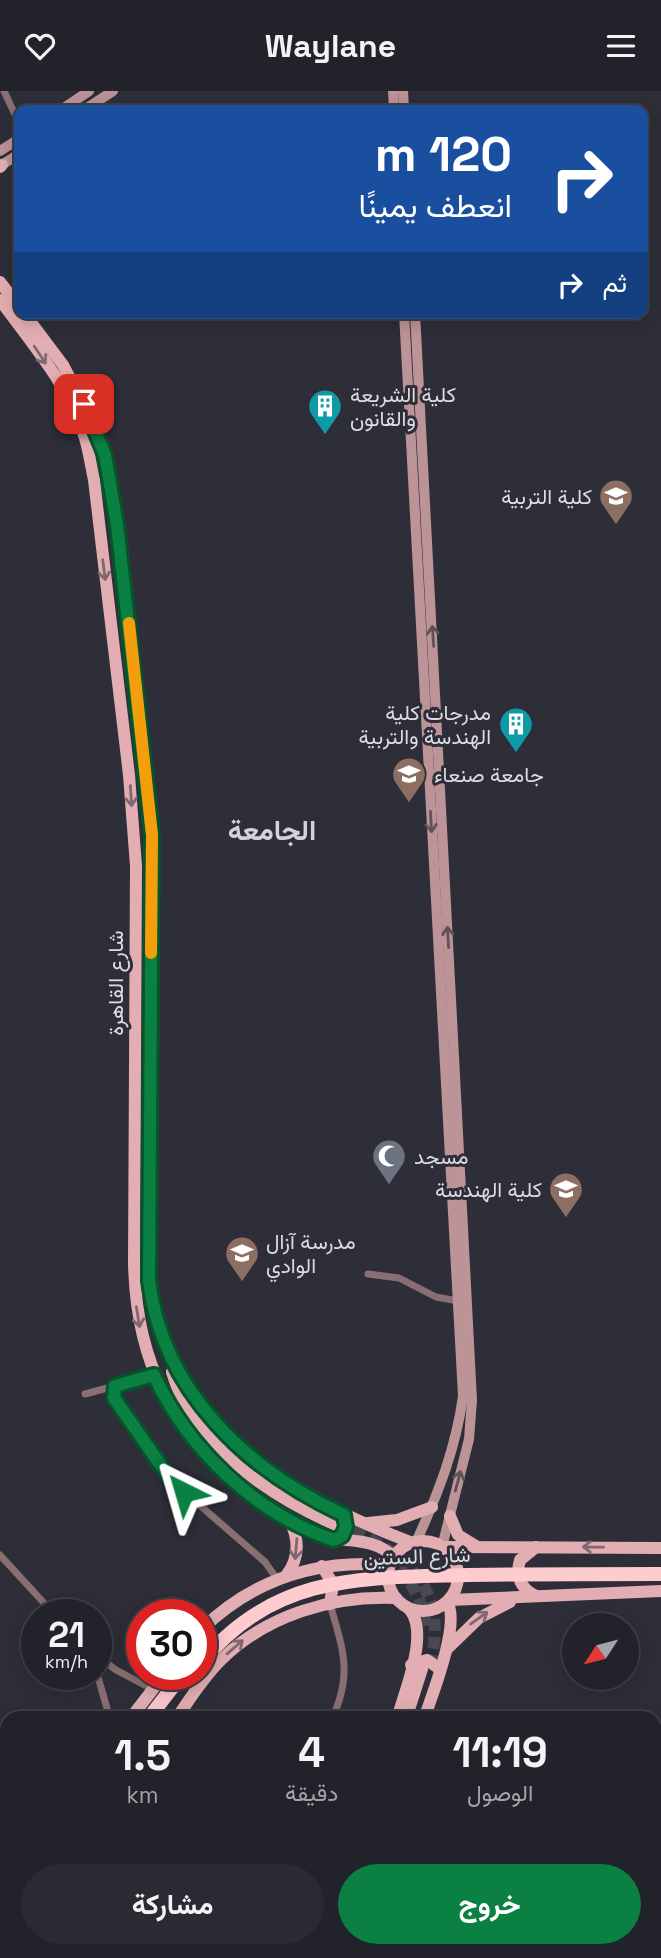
<!DOCTYPE html>
<html lang="ar">
<meta charset="utf-8">
<style>
:root{--surface:#22222b;--page:#2a2a33;--text:#f1f3f6;--muted:#a2a4a9;--line:#3f3f47;--accent:#0b8043}
body{margin:0;font-family:"Space Grotesk",Vazirmatn,sans-serif;background:var(--page);color:var(--text);direction:rtl;height:100vh;display:flex;flex-direction:column;font-size:26px;white-space:nowrap}
*{box-sizing:border-box;margin:0}
p{font-size:23px;color:var(--muted)}
.icon{flex:none;width:38px;height:38px;fill:none;stroke:currentColor;stroke-width:2;stroke-linecap:round;stroke-linejoin:round}
.map{position:relative;flex:1;overflow:hidden;direction:ltr}
.panel{position:absolute;left:0px;top:1620px;width:662px;height:247px;display:flex;flex-direction:column;background:var(--surface);border-radius:21px 21px 0 0;box-shadow:0 4px 18px #0003,0 0 0 2px var(--line);direction:rtl}
.panel>*{flex:none}
.top-card{position:absolute;left:14px;top:14px;width:634px;height:214px;border-radius:14px;box-shadow:0 4px 18px #0003,0 0 0 2px var(--line);direction:rtl;background:#1a4fa0;color:#fff;overflow:hidden}
.needle{width:46px;rotate:234deg}
.fabs{position:absolute;left:562px;top:1522px;display:grid;gap:14px}
.fabs a{display:grid;place-items:center;width:77px;height:77px;border-radius:50%;background:var(--surface);box-shadow:0 4px 18px #0003,0 0 0 2px var(--line);font-size:35px}
.speed{position:absolute;left:21px;top:1508px;display:flex;gap:14px;font-size:35px;font-weight:700;text-align:center}
.speed>*{display:grid;place-content:center;width:91px;height:91px;border-radius:50%;background:var(--surface);box-shadow:0 4px 18px #0003,0 0 0 2px var(--line);line-height:1}
.speed small{font-size:18px;font-weight:400}
.speed .limit{border:10px solid #d22;background:#fff;color:#111}
.pin{position:absolute;display:grid;place-items:center;width:60px;height:60px;color:#fff;margin:-30px;border-radius:14px;box-shadow:0 4px 10px #0006}
.me{position:absolute;width:77px;margin:-38px;rotate:320deg;stroke-linejoin:round;filter:drop-shadow(0 0 5px #0008)}
.turn{display:flex;align-items:center;gap:24px;height:147px;padding:0 21px;font-size:32px}
.turn .icon{width:91px;height:91px;stroke-width:2.5}
.turn b{display:block;font-size:49px;line-height:60px}
.then{display:flex;align-items:center;height:66px;padding:0 21px;background:#0003;gap:14px;font-size:26px}
.eta{display:flex;justify-content:space-evenly;align-items:center;height:119px;text-align:center}
.eta b{font-size:42px;font-weight:700;line-height:49px}
.cta{display:flex;gap:14px;margin-top:auto;padding:14px 21px}
.cta a{flex:1;height:80px;border-radius:42px;background:var(--accent);color:#fff;font-size:28px;font-weight:700;line-height:80px;text-align:center}
.cta a+a{background:var(--page);color:var(--text)}
header{display:flex;justify-content:space-between;align-items:center;height:91px;padding:0 21px;background:var(--surface);font-size:32px;font-weight:700}
.map>svg:first-child{display:block}
.lines{fill:none;stroke-linecap:round;stroke-linejoin:round}
.primary-tunnel{stroke:#484852;stroke-width:12;stroke-dasharray:12 6;stroke-linecap:butt}
.street{stroke:#896f71;stroke-width:7}
.secondary{stroke:#bc9396;stroke-width:10}
.primary{stroke:#e3aeb3;stroke-width:12}
.highway{stroke:#fecbcf;stroke-width:14}
.highway-bridge{stroke:#fecbcf;stroke-width:14}
.oneway{stroke:#7f6870}
.oneway2{stroke:#60515a}
.route-casing{stroke:#07532c;stroke-width:18}
.route{stroke:#0b8043;stroke-width:12}
.slow{stroke:#f59e0b;stroke-width:12}
.labels{text-anchor:middle;dominant-baseline:central;stroke-width:6;stroke-linejoin:round;paint-order:stroke}
.poi-label{font-size:21px;fill:#dcdce3;stroke:#2e2e39;text-anchor:start}
.street-label{font-size:21px;fill:#dcdce3;stroke:#2e2e39}
.district-label{font-size:28px;font-weight:bold;fill:#d1d1df;stroke:#2e2e39}
</style>
<header><svg class="icon" aria-label="menu" viewBox="0 0 24 24"><path d="M4 6h16M4 12h16M4 18h16"/></svg>Waylane<svg class="icon" aria-label="heart" viewBox="0 0 24 24"><path d="M12 20l-8-8c-3-5 5-10 8-4 3-6 11-1 8 4z"/></svg></header>
<div class="map">
<svg width="661" height="1867" viewBox="0 0 661 1867">
<rect width="100%" height="100%" fill="#2e2e39"/>
<g class="lines">
<g class="primary-tunnel">
<path d="M336 1434C406 1458 453 1499 428 1580"/>
<path d="M386 1465C408 1483 422 1507 426 1535"/>
</g>
<g class="street">
<polyline points="4,0 19,32"/>
<polyline points="368,1183 399,1187 436,1206 458,1210"/>
<polyline points="154,1284 115,1295 114,1306 173,1391 265,1471 277,1488"/>
<polyline points="85,1303 115,1295"/>
<polyline points="0,1464 55,1524"/>
<path d="M330 1513C343 1559 353 1582 332 1628"/>
<polyline points="96,1564 116,1579 152,1598"/>
<polyline points="96,1579 110,1628"/>
<polyline points="654,1737 661,1742"/>
<polyline points="498,1860 502,1867"/>
<polyline points="560,1860 567,1867"/>
<polyline points="112,1867 117,1860"/>
<polyline points="226,1867 226,1860"/>
<polyline points="299,1867 299,1860"/>
</g>
<g class="secondary">
<polyline points="393,0 394,19"/>
<polyline points="403,0 404,19"/>
<polyline points="61,19 89,0"/>
<polyline points="84,19 113,0"/>
<polyline points="0,60 19,48"/>
<polyline points="0,75 19,63"/>
<path d="M404 222 463 1305C456 1357 438 1403 416 1451"/>
<polyline points="415,222 472,1309 469,1348 442,1456"/>
</g>
<g class="primary">
<polyline points="0,76 2,74"/>
<polyline points="0,191 19,216"/>
<path d="M0 209C31 251 70 296 85 347 89 361 91 375 94 389L129 684 136 775 134 1172C136 1271 172 1342 251 1402 270 1417 291 1432 314 1442 342 1454 370 1443 394 1466"/>
<path d="M24 222 63 274 90 326 105 364 117 434 152 744 149 1190C168 1336 288 1405 413 1452"/>
<path d="M172 1281C193 1354 270 1405 336 1434"/>
<polyline points="450,1425 458,1444 476,1455"/>
<polyline points="368,1432 397,1429 432,1416"/>
<circle cx="423" cy="1485" r="35"/>
<polyline points="442,1456 661,1457"/>
<path d="M536 1456 520 1469C515 1486 521 1498 536 1505"/>
<polyline points="322,1475 333,1493 330,1513"/>
<path d="M286 1485C299 1468 300 1450 290 1430"/>
<polyline points="449,1509 661,1500"/>
<path d="M201 1539C253 1488 318 1468 390 1474"/>
<polyline points="447,1558 479,1527 510,1511"/>
<polyline points="411,1574 427,1569 440,1578"/>
<polyline points="130,1628 164,1584"/>
<path d="M176 1628C190 1608 204 1585 222 1568 267 1524 334 1504 396 1507"/>
<path d="M397 1628C405 1599 431 1539 408 1517"/>
<polyline points="406,1628 422,1578"/>
<path d="M424 1628C432 1604 461 1532 447 1511"/>
<polyline points="0,1797 7,1789"/>
<polyline points="0,1863 7,1854"/>
<polyline points="376,1867 376,1860"/>
<polyline points="392,1867 392,1860"/>
</g>
<g class="highway">
<polyline points="148,1628 182,1584"/>
<polyline points="0,1821 7,1812"/>
<polyline points="0,1841 7,1832"/>
</g>
<path class="highway-bridge" d="M201 1572C275 1482 363 1487 469 1484 533 1483 597 1483 661 1483"/>
</g>
<defs><path id="oneway-shaft" d="M-6 0H5M1.5-3L5.5 0L1.5 3" fill="none" stroke-width="1.6" stroke-linecap="round" stroke-linejoin="round" transform="scale(1.75)"/></defs>
<g class="oneway">
<use href="#oneway-shaft" transform="translate(40 264) rotate(57)"/>
<use href="#oneway-shaft" transform="translate(104 479) rotate(83)"/>
<use href="#oneway-shaft" transform="translate(131 705) rotate(86)"/>
<use href="#oneway-shaft" transform="translate(138 1226) rotate(81)"/>
<use href="#oneway-shaft" transform="translate(593 1456) rotate(-179)"/>
<use href="#oneway-shaft" transform="translate(296 1458) rotate(95)"/>
<use href="#oneway-shaft" transform="translate(479 1527) rotate(-35)"/>
<use href="#oneway-shaft" transform="translate(235 1556) rotate(-41)"/>
</g>
<g class="oneway2">
<use href="#oneway-shaft" transform="translate(433 545) rotate(-94)"/>
<use href="#oneway-shaft" transform="translate(431 731) rotate(87)"/>
<use href="#oneway-shaft" transform="translate(448 846) rotate(-93)"/>
<use href="#oneway-shaft" transform="translate(458 1390) rotate(-75)"/>
</g>
<g class="lines">
<g class="route-casing">
<path id="route" d="M84 313 105 364 117 434 152 744 149 1190C163 1301 247 1379 344 1424L346 1436 342 1445 334 1449C256 1423 188 1358 154 1284L115 1295 114 1307 169 1386 184 1401"/>
</g>
<use href="#route" class="route"/>
<polyline class="slow" points="129,532 152,744 151,862"/>
</g>
<defs>
<g id="building-pin" transform="scale(1.75)"><path d="M0 17L-7.5 6A9.5 9.5 0 1 1 7.5 6Z" fill="#0f9aa8" stroke="#2e2e39"/><path d="M-4-6H4V6H1V3H-1V6H-4ZM-2.5-4.3h1.7v1.8h-1.7ZM.8-4.3h1.7v1.8H.8ZM-2.5-1h1.7V.8h-1.7ZM.8-1h1.7V.8H.8Z" fill="#fff"/></g>
<g id="university-pin" transform="scale(1.75)"><path d="M0 17L-7.5 6A9.5 9.5 0 1 1 7.5 6Z" fill="#8d6e63" stroke="#2e2e39"/><path d="M0-5L7-2L0 1L-7-2ZM-4 1L0 2.5L4 1V4Q0 6-4 4Z" fill="#fff"/></g>
<g id="mosque-pin" transform="scale(1.75)"><path d="M0 17L-7.5 6A9.5 9.5 0 1 1 7.5 6Z" fill="#6b7280" stroke="#2e2e39"/><path d="M3.5-4.9A6 6 0 1 0 3.5 4.9A5 5 0 1 1 3.5-4.9Z" fill="#fff"/></g>
<g id="school-pin" transform="scale(1.75)"><path d="M0 17L-7.5 6A9.5 9.5 0 1 1 7.5 6Z" fill="#8d6e63" stroke="#2e2e39"/><path d="M0-5L7-2L0 1L-7-2ZM-4 1L0 2.5L4 1V4Q0 6-4 4Z" fill="#fff"/></g>
</defs>
<g fill-rule="evenodd">
<use href="#building-pin" x="325" y="315"/>
<use href="#university-pin" x="616" y="405"/>
<use href="#building-pin" x="516" y="633"/>
<use href="#university-pin" x="409" y="683"/>
<use href="#mosque-pin" x="389" y="1065"/>
<use href="#university-pin" x="566" y="1098"/>
<use href="#school-pin" x="242" y="1162"/>
</g>
<g class="labels">
<g class="poi-label">
<text x="350" y="303">كلية الشريعة<tspan x="350" dy="24">والقانون</tspan></text>
<text x="592" y="405" text-anchor="end">كلية التربية</text>
<text x="491" y="621" text-anchor="end">مدرجات كلية<tspan x="491" dy="24">الهندسة والتربية</tspan></text>
<text x="434" y="683">جامعة صنعاء</text>
<text x="414" y="1065">مسجد</text>
<text x="542" y="1098" text-anchor="end">كلية الهندسة</text>
<text x="266" y="1150">مدرسة آزال<tspan x="266" dy="24">الوادي</tspan></text>
</g>
<g class="street-label">
<text transform="translate(115 892) rotate(-90)">شارع القاهرة</text>
<text transform="translate(417 1465) rotate(-2)">شارع الستين</text>
</g>
<g class="district-label">
<text x="272" y="739">الجامعة</text>
</g>
</g>
</svg>
<div class="fabs">
<a><svg class="needle" viewBox="-14 -14 28 28"><path d="M0-13l5 13h-10z" fill="#e53935"/><path d="M0 13l5-13h-10z" fill="#a2a4a9"/></svg></a>
</div>
<div class="speed"><div>21<small>km/h</small></div><div class="limit">30</div></div>
<div class="pin" style="left:84px;top:313px;background:#d93025"><svg class="icon" aria-label="arrive" viewBox="0 0 24 24"><path d="M6 21V4h12l-3 4 3 4H6"/></svg></div>
<svg class="me" style="left:184px;top:1401px" viewBox="-20 -20 40 40"><path d="M0-17L14 15 0 8-14 15z" fill="#0b8043" stroke="#fff" stroke-width="4"/></svg>
<div class="top-card">
<div class="turn"><svg class="icon" aria-label="right" viewBox="0 0 24 24"><path d="M7 20v-9h11M14 6l5 5-5 5"/></svg><div><b>120 m</b>انعطف يمينًا</div></div>
<div class="then">ثم<svg class="icon" aria-label="right" viewBox="0 0 24 24"><path d="M7 20v-9h11M14 6l5 5-5 5"/></svg></div>
</div>
<section class="panel">
<div class="eta">
<div><b>11:19</b><p>الوصول</p></div>
<div><b>4</b><p>دقيقة</p></div>
<div><b>1.5</b><p>km</p></div>
</div>
<div class="cta"><a>خروج</a><a>مشاركة</a></div>
</section>
</div>
